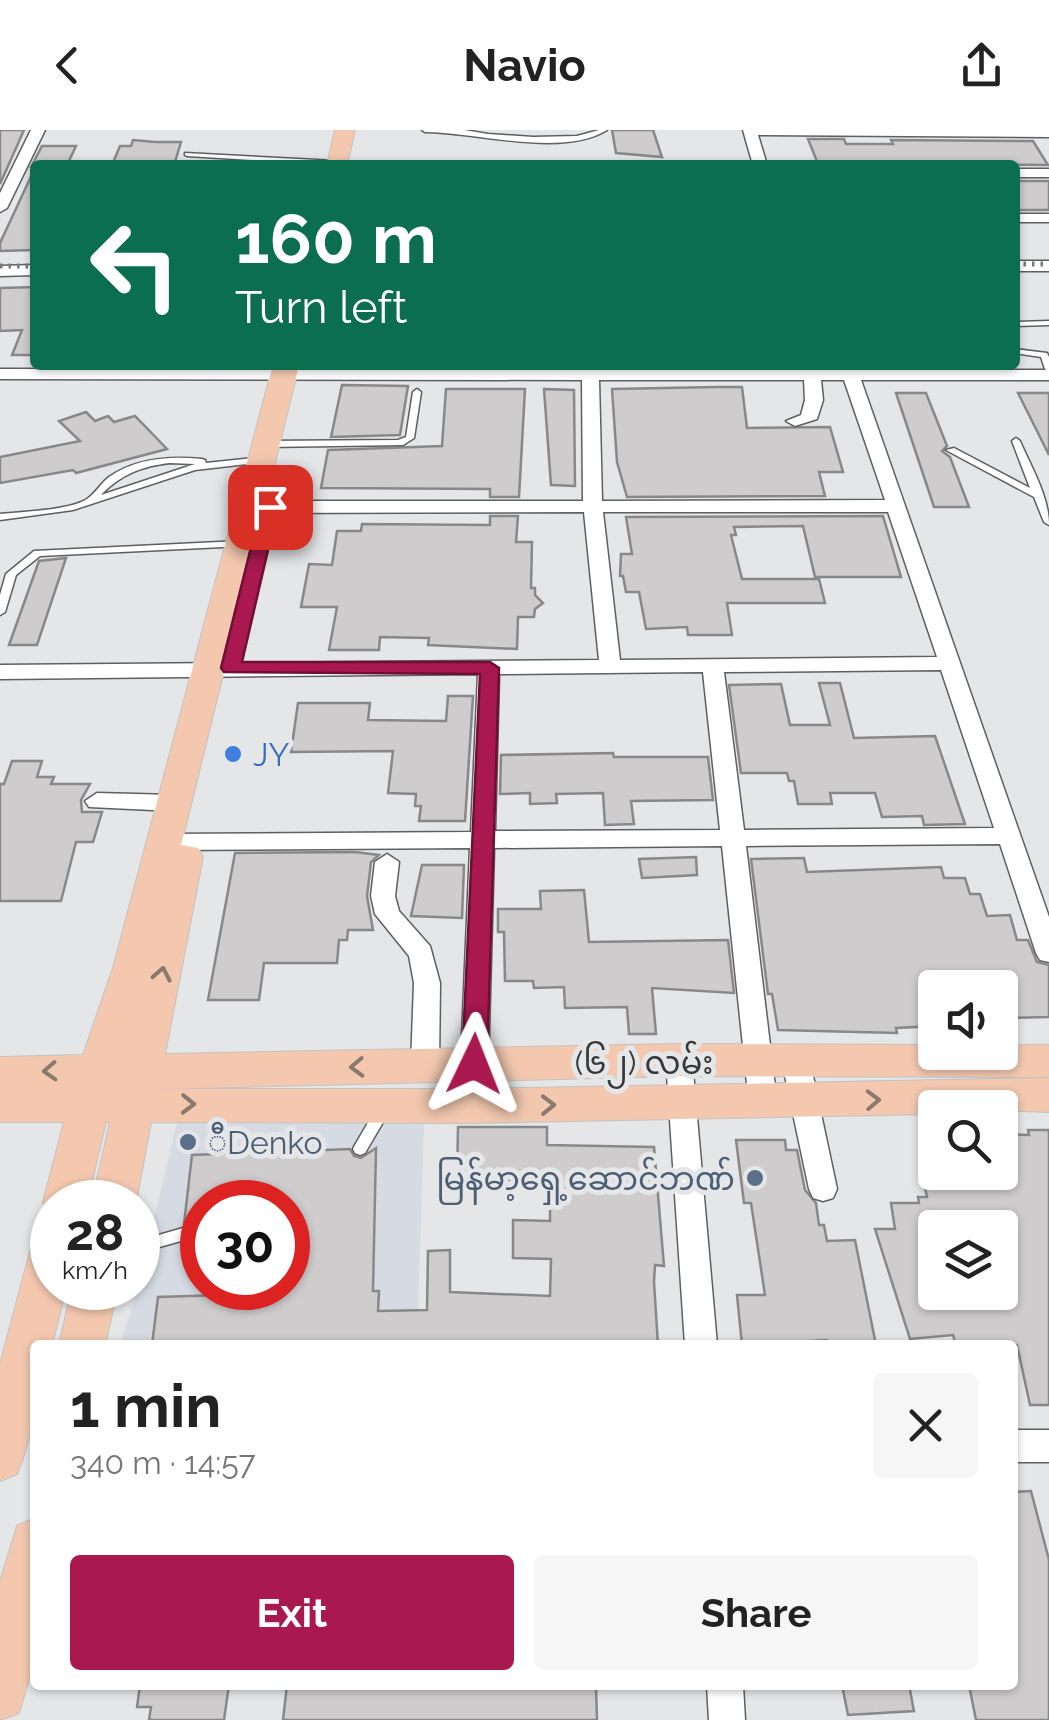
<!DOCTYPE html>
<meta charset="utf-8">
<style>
:root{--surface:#fff;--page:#f6f6f6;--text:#222;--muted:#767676;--accent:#aa1850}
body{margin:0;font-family:Raleway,"Noto Sans Myanmar",sans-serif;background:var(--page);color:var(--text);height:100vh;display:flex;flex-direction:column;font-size:38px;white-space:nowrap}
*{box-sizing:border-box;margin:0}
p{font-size:32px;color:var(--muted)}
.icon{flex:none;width:55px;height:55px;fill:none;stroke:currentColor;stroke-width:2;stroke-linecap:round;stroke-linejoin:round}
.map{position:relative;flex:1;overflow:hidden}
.side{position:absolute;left:30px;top:1210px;width:988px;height:350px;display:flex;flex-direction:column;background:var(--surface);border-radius:10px;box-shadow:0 2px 8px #0004}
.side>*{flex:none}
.hud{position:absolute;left:30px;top:30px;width:990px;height:210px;border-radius:10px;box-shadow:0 2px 8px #0004;background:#0b6e4f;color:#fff;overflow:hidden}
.tools{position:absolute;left:918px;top:840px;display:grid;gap:20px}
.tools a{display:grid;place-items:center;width:100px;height:100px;border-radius:10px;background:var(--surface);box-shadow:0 2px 8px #0004;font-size:50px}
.speed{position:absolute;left:30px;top:1050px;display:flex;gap:20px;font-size:50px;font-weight:700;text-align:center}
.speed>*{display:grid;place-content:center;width:130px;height:130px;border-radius:50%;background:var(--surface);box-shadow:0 2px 8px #0004;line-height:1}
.speed small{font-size:25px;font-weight:400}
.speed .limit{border:15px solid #d22;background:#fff;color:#111}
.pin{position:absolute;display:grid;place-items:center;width:85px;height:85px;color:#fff;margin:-42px;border-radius:20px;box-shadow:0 5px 15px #0006}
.me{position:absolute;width:110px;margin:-55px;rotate:2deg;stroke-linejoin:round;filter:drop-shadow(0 0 8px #0008)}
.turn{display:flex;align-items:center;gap:35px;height:210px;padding:0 40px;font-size:45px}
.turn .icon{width:130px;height:130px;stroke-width:2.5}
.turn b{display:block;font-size:70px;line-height:85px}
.round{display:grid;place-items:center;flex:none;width:105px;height:105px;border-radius:10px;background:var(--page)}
.head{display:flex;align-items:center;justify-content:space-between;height:170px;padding:0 40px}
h1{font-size:60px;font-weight:700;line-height:75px}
.cta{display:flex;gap:20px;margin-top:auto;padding:20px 40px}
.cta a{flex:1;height:115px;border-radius:10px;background:var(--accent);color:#fff;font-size:40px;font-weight:700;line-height:115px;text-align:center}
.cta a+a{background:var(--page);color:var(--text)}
header{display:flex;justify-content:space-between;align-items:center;height:130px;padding:0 40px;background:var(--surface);font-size:45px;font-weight:700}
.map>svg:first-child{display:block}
.built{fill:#d6dae2;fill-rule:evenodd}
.building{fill:#cecccc;stroke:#898888;stroke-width:2.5;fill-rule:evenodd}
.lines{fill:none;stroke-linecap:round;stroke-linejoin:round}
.lane-casing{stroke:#5e5f60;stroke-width:3}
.street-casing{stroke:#5e5f60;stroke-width:3}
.primary-casing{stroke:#c3c3c3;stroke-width:2}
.lane{fill:#fff;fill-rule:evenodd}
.street{fill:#fff;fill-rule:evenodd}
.primary{fill:#f3c8af;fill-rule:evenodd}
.rail{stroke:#787979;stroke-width:5;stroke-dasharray:2.5 6;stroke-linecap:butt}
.oneway{stroke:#8c796e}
.route{fill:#aa1850;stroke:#6e1034;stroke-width:2.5}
.shop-dot{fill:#3f7fe0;stroke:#e5e6e7;stroke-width:4}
.service-dot{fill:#5c6f8a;stroke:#e5e6e7;stroke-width:4}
.labels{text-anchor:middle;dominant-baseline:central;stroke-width:10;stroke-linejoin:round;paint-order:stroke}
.shop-label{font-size:32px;fill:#366cbe;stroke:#e5e6e7;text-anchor:start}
.street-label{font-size:32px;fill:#373838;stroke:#e5e6e7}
.service-label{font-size:32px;fill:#4e5e75;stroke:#e5e6e7;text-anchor:start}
</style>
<header><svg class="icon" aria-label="back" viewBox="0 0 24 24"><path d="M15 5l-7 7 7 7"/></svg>Navio<svg class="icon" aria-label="share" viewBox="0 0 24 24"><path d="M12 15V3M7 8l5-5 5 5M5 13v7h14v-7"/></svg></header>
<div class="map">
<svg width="1049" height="1590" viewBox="0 0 1049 1590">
<rect width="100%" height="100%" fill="#e5e6e7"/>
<path class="built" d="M424 991 417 1215H120L138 1158 177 992ZM202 1072H288V1158H202Z"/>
<g class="building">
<polygon points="0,0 24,0 0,54"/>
<polygon points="612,0 653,0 662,27 616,23"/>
<polygon points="808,9 844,9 846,14 893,14 891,10 1033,11 1048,35 818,34"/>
<polygon points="133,10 155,12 181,12 174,35 112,35 120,16 131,16"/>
<polygon points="42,16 76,16 67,35 31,37"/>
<polygon points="35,38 35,120 0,121 0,113"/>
<rect x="1015" y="51" width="34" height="29"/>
<polygon points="35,157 35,225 12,225 22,200 0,201 0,158"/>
<polygon points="342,255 408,256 400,305 331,307"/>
<polygon points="716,257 742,257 747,298 830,297 843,342 819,342 825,366 627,367 617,332 612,259"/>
<polygon points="446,259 525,259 519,367 490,367 490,359 321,358 328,320 442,316"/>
<polygon points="544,259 574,260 575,356 551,355"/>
<polygon points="896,263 926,263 947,316 942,321 950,327 969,377 934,377"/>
<polygon points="1018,263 1049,263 1049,325"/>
<polygon points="86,282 95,291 108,286 114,292 135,286 167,319 76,343 73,340 0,353 0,327 80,311 59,291"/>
<polygon points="490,386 518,386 516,412 532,412 531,458 535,458 535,465 543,473 535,479 534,487 518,487 517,519 428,515 429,508 380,507 379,520 329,520 337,477 301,477 309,434 332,435 337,401 361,401 362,394 490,395"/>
<polygon points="883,386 901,447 815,447 803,396 734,397 736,405 731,405 742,449 819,449 825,473 727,473 732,505 688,505 687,497 646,499 639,462 626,462 623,446 620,446 621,424 632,424 626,387"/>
<polygon points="66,428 37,515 9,515 39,431"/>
<polygon points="819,553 840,553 854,608 935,606 965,694 924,695 922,686 882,687 875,663 830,663 832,674 798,674 794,651 789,651 787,643 741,643 729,555 781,554 790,595 830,595"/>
<polygon points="448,566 473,566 465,691 419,691 421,676 415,676 416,664 388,663 393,621 291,622 298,573 370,573 368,590 446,591"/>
<polygon points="613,623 614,627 708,627 713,670 631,671 634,694 605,695 603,663 556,664 557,673 530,674 530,663 500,664 501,625"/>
<polygon points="12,631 42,631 37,647 54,647 51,654 90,654 81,670 82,682 102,682 93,712 76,712 61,771 0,771 0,654 4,654"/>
<polygon points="355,722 379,725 371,732 367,766 373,800 348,800 347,810 339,810 337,833 264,833 259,870 208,870 235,723"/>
<polygon points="696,727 697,745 642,748 639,729"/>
<polygon points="804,728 807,742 941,737 944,748 965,748 970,764 980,764 987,786 1010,785 1017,810 1028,810 1037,832 1049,835 1049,887 1000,888 1000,858 935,858 935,896 896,898 897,903 778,900 772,864 768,864 751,729"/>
<polygon points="422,735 464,735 462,788 411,786"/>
<polygon points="584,760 589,812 728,810 734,863 652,858 656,904 629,904 627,877 565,878 564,857 534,858 533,851 505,851 504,802 498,802 498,779 541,779 540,761"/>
<polygon points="458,997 547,997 547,1015 654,1017 664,1136 655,1135 654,1152 658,1215 152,1215 158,1167 260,1164 261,1158 288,1158 288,1072 202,1072 202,1112 189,1112 193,1103 184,1094 192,1025 350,1019 354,1026 361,1028 376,1018 373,1161 379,1161 378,1181 427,1180 428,1121 450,1120 450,1162 550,1166 551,1129 513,1128 513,1090 550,1091 550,1050 457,1050"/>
<path d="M1028 1000H1049V1275H1030L1017 1215H956L953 1205 910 1209 875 1099H895L891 1073H919L918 1067H927L922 1044H1000V1004L1029 1005ZM935 1098H1000V1114L1015 1166 935 1171Z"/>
<polygon points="736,1010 785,1010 786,1020 797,1020 805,1060 816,1073 819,1095 824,1095 827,1111 855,1110 876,1215 828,1215 827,1210 742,1215 737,1165 765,1165 751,1073 744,1073"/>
<polygon points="1031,1361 1049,1430 1049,1590 976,1590 969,1555 1012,1555 1012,1362"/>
<polygon points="140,1555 229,1555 224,1590 149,1590 151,1577 137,1577"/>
<polygon points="287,1555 596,1555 597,1590 283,1590"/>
<polygon points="842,1555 909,1555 914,1581 848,1585"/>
</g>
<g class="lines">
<g class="lane-casing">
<g id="lane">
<path d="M422 0H464L488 4 533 7 577 6 599 0H607C562 28 476 2 425 2Z"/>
<polygon points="185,23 337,31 340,33 336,35 187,26 185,25"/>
<polygon points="1049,191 1049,195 1015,196 1015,192"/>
<polygon points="1015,219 1047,223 1049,227 1049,242 1045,239 1041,227 1015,223"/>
<polygon points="417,259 421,262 414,308 403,315 265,317 261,314 265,311 398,310 406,307 413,262"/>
<path d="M1016 308 1020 311C1031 337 1049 366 1049 395L1044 392 1034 367 946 320 954 318 1030 358 1012 311Z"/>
<path d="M262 327 265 328V332L195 340 73 380 0 390V384C21 382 71 380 87 369 95 364 101 353 109 347 136 328 170 326 202 329L205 330 206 333ZM170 333 195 334 101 365C121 344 143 336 170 333Z"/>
<polygon points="240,411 243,412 243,416 40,426 16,445 5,482 0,485 0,465 6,444 34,421"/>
<polygon points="384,972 389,974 391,978 389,982 365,1023 360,1025 355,1023 353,1019 355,1015 379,974"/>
<polygon points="183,1098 188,1099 190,1104 188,1109 138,1123 138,1111"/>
</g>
</g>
<g class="street-casing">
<g id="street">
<polygon points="31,0 45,0 7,78 0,82 0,63"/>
<polygon points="743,0 1049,0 1049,7 758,5 767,35 753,35"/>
<rect x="1015" y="39" width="34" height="8"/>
<rect x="1015" y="84" width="34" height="8"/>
<rect x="1015" y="131" width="34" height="10"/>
<polygon points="35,135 35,145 0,146 0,136"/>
<path d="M0 239 1049 240V250H861L1049 787V832L1040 830 1036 823 1000 714 746 716 777 973 773 981 763 984 753 981 749 973 722 716 494 718 487 976 483 984 473 987 463 984 459 976 470 718 165 720 153 712 165 704 471 702 478 544 0 549V535L599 530 584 382 251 383 242 377 251 371H583L582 250 0 249ZM599 250H804L805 270 801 285 786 291 795 296 817 289 823 270 821 250H844L885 370 602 371ZM603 382H888L937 527 620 530ZM941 540 994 698 744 700 724 542ZM703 542 720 700 495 701 499 544Z"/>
<polygon points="97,663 174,665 186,673 174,681 89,677 85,671"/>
<polygon points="387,724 399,732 395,766 399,781 430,816 440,853 439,935 435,943 425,946 415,943 411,935 414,853 409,826 375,784 371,766 375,732"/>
<polygon points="679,919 689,922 692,930 717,1215 685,1215 666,930 669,922"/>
<polygon points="796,921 806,924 810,932 837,1059 833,1068 823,1071 813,1068 809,1059 782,932 786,924"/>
<rect x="1012" y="1300" width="37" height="32"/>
<polygon points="707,1555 743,1555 745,1590 709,1590"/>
</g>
</g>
<g class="primary-casing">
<g id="primary">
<polygon points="335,0 355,0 347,35 327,35"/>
<polygon points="273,235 299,235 181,715 198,718 203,727 165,924 679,914 935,915 935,922 1000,922 1000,915 1049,915 1049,947 679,946 158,959 473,959 1049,948 1049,982 935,978 935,984 473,993 151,992 136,1072 92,1072 110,992 106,992 87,1072 52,1072 52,1086 50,1085 43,1072 64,992 0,992 0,927 83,925 113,838"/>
<path d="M52 1102V1158H66L52 1215H35C35 1260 36 1301 17 1344L0 1351V1234L30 1122 36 1108Z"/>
<polygon points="72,1158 118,1158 105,1215 59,1215"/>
<polygon points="35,1388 35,1529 19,1583 0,1590 0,1452 17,1396"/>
</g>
</g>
<use href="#lane" class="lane"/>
<use href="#street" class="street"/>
<use href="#primary" class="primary"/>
<g class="rail">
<polyline points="1015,134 1049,134"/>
<polyline points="0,136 35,136"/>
</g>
</g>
<defs><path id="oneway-chevron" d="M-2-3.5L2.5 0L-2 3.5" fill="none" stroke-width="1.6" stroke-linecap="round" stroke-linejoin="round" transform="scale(2.5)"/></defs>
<g class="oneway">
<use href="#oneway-chevron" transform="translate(162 844) rotate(-79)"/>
<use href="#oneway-chevron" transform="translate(357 937) rotate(178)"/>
<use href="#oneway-chevron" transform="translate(50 941) rotate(177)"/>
<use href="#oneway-chevron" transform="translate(873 970) rotate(-2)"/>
<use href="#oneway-chevron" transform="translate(188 974) rotate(1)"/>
<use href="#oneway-chevron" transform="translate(548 975) rotate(-1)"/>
</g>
<polygon class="route" points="270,372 278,377 242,532 490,532 499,538 487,934 483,940 466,940 462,934 480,544 224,542 221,538 261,377"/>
<circle class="shop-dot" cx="233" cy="624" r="10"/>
<g class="service-dot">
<circle cx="188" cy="1012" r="10"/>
<circle cx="755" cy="1048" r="10"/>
</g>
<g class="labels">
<g class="shop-label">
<text x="253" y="624">JY</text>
</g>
<g class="street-label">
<text x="644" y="932">(၆၂) လမ်း</text>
</g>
<g class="service-label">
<text x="208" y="1012">ီDenko</text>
<text x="735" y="1048" text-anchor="end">မြန်မာ့ရှေ့ဆောင်ဘဏ်</text>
</g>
</g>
</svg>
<div class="tools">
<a><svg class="icon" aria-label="sound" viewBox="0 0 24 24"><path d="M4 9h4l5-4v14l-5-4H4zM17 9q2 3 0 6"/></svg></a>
<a><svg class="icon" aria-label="search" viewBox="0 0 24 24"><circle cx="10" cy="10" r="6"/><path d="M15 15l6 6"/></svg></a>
<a><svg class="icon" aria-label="layers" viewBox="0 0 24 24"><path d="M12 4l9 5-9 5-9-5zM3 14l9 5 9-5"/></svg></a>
</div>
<div class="speed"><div>28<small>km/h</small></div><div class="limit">30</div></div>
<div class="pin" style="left:270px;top:377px;background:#d93025"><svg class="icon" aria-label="arrive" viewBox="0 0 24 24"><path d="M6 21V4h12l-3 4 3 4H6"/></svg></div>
<svg class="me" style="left:474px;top:934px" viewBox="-20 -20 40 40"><path d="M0-17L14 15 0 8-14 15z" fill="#aa1850" stroke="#fff" stroke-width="4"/></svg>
<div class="hud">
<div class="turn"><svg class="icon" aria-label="left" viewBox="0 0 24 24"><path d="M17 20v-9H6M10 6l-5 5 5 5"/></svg><div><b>160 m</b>Turn left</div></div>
</div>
<section class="side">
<div class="head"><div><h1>1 min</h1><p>340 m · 14:57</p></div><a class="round"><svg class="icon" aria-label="close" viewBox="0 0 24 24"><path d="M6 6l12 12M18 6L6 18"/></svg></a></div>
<div class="cta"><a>Exit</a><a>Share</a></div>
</section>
</div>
